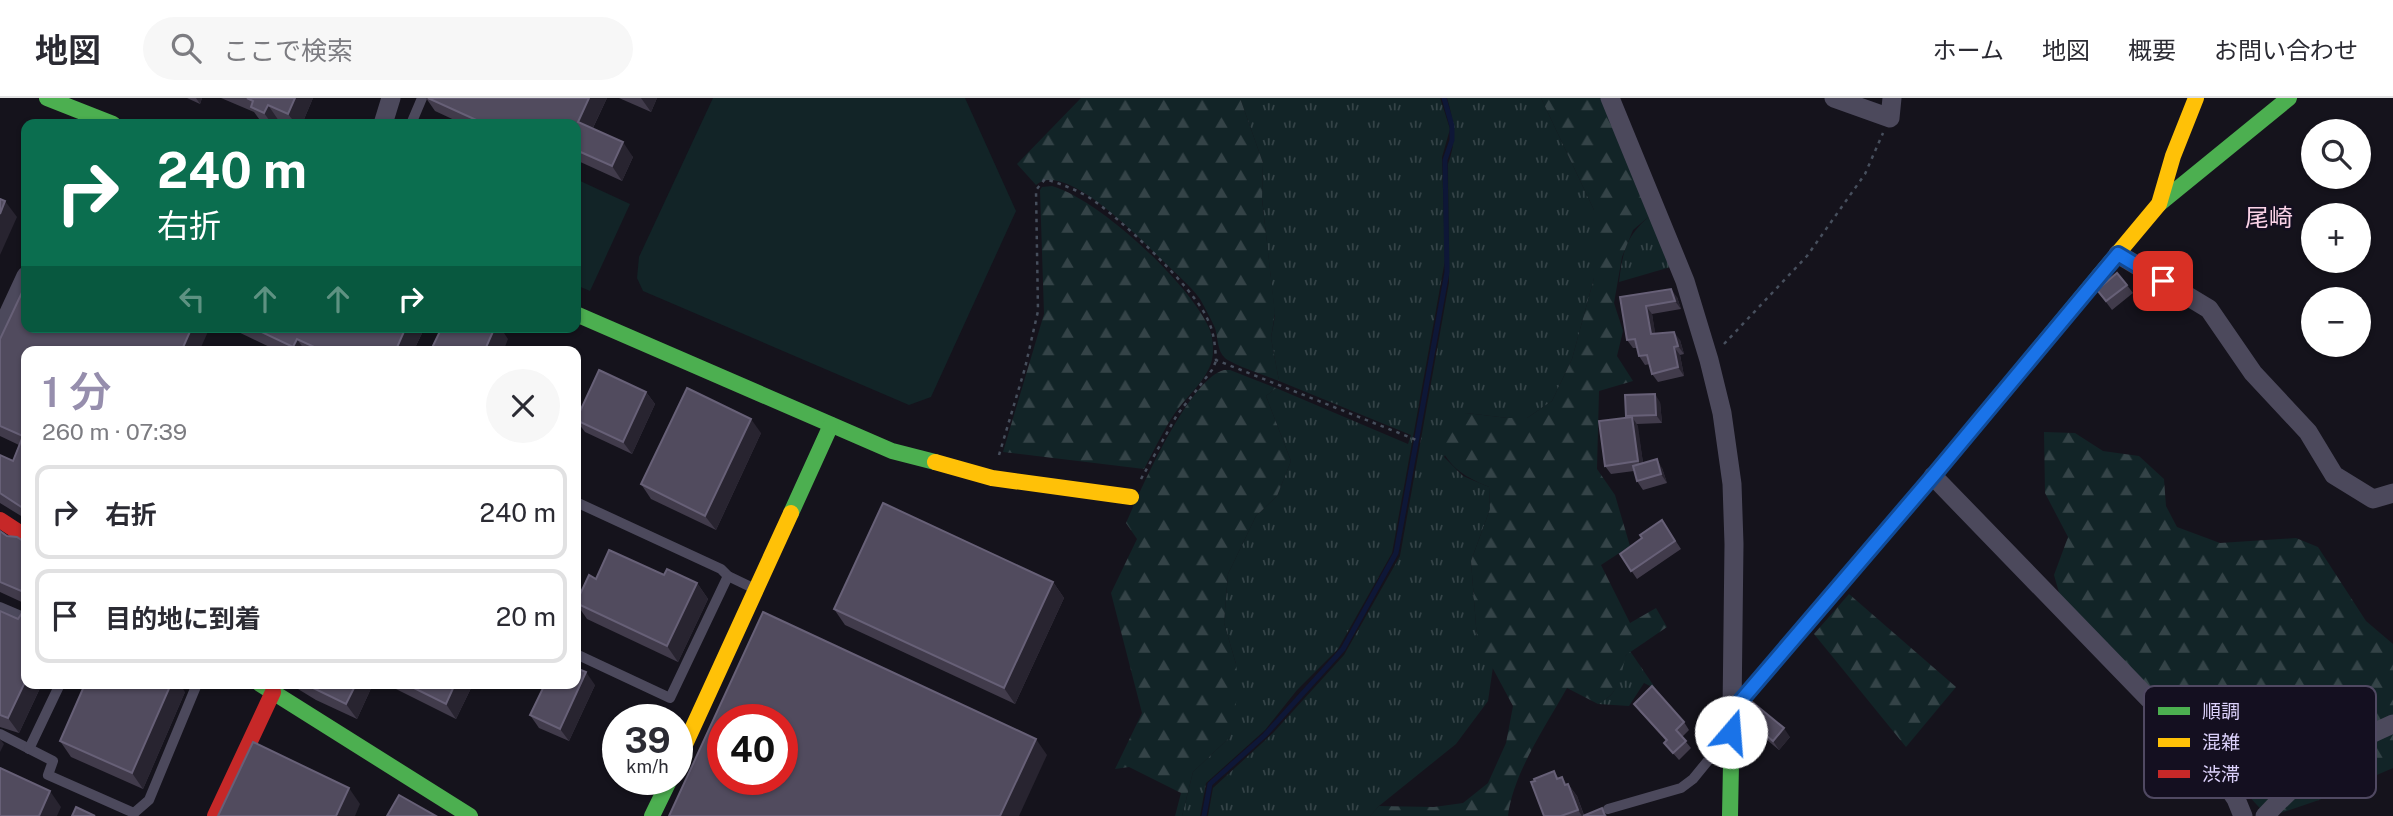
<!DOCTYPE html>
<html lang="ja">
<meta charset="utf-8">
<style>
:root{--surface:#fff;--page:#f7f7f7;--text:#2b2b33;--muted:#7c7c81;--line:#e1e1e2;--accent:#968ead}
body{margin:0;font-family:"Public Sans","Noto Sans JP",sans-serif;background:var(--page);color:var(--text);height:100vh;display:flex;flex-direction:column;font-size:26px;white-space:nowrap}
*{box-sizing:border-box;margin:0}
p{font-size:23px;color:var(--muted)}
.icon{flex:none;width:38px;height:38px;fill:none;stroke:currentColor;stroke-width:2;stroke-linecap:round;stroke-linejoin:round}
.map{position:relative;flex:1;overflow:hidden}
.side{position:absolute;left:21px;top:248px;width:560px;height:343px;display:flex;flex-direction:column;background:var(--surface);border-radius:14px;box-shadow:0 2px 5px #0004}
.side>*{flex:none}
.guide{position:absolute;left:21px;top:21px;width:560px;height:214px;border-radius:14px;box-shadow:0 2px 5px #0004;background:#0b6e4f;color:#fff;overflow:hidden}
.controls{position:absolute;left:2301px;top:21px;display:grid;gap:14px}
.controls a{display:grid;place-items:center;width:70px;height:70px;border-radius:50%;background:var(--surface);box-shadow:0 2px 5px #0004;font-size:35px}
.speed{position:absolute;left:602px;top:606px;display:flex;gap:14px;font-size:35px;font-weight:700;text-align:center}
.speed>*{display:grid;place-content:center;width:91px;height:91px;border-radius:50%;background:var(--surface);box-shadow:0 2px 5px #0004;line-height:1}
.speed small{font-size:18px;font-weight:400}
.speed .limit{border:10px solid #d22;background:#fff;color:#111}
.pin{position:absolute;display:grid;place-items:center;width:60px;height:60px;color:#fff;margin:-30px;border-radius:14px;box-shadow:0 4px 10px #0006}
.me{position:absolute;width:77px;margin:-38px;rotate:18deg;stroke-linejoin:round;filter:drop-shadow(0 0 5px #0008)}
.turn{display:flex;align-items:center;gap:24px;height:147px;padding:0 21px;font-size:32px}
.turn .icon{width:91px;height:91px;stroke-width:2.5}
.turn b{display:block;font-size:49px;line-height:60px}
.lanes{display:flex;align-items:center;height:66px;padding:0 21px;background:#0003;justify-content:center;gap:35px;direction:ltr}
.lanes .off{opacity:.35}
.round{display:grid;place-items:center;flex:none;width:74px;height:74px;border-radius:37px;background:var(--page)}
.overview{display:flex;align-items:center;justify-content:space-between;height:119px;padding:0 21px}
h1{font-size:42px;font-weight:600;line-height:52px;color:var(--accent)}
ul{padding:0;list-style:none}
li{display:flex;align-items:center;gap:21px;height:94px;margin:0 14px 10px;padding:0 7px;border:4px solid var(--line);border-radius:14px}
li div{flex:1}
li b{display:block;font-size:26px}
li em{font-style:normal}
header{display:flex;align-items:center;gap:42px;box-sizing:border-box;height:98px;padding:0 35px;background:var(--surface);border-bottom:2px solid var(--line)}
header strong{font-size:33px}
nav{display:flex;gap:38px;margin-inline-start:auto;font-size:24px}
.search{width:490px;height:63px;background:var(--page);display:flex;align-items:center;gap:18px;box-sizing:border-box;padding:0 24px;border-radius:38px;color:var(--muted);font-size:26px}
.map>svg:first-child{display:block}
.grass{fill:url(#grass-tufts)}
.forest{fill:url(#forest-firs)}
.green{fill:#122427}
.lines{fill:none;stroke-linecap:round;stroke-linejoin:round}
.stream{stroke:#0e1737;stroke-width:5}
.path{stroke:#474f5d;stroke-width:2.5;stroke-dasharray:3.5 5;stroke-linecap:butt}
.lane{stroke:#4c495c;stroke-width:10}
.street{stroke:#4c495c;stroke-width:19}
.fast{stroke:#4caf50;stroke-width:16}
.slow{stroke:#ffc107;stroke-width:16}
.jam{stroke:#c62828;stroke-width:16}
.wall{fill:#413b4b}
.shaded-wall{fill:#282430}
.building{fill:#514b5e;stroke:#676077;stroke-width:2;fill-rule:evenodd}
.route-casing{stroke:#114b97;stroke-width:18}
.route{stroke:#1a73e8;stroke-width:12}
.labels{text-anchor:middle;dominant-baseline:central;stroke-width:5;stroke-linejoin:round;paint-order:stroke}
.quarter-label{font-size:24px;fill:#fbd3e7;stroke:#140f20}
.key{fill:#140f20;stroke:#504962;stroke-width:2}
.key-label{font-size:19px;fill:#dcd1fb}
</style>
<header>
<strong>地図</strong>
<div class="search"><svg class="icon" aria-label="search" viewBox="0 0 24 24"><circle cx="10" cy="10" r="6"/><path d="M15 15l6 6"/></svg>ここで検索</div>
<nav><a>ホーム</a><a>地図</a><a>概要</a><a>お問い合わせ</a></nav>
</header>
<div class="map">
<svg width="2393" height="718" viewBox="0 0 2393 718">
<defs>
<pattern id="grass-tufts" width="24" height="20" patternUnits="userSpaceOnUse" patternTransform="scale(1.75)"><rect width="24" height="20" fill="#122427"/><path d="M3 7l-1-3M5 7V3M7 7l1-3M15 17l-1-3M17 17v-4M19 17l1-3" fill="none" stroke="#344347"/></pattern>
<pattern id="forest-firs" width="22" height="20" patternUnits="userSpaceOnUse" patternTransform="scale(1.75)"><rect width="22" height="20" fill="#122427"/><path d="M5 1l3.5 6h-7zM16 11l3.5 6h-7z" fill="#344347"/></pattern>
</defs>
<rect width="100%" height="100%" fill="#15131c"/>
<g class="grass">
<polygon points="1240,0 1440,0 1450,31 1442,59 1445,162 1392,455 1338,551 1297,592 1265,632 1206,685 1200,718 1182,718 1193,674 1230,639 1236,566 1224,525 1228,476 1256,418 1277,398 1291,363 1266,298 1276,290 1408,346 1411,337 1279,283 1271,240 1275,218 1262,100 1263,65"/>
<path d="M1447 0H1541L1594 112V180L1572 261 1552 303 1527 320H1508L1466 315 1444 359 1463 378 1489 389 1490 411 1471 463 1477 540 1493 569 1488 603 1456 646 1379 708 1370 718H1208L1213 690 1273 635 1344 557 1400 458 1449 185 1448 66C1457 43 1454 23 1447 0Z"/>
<path d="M1653 115 1674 168 1619 184C1623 150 1627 137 1653 115Z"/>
<path d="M1630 553 1656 591 1644 585 1629 608 1598 606C1629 591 1612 569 1630 553Z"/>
</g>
<g class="forest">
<path d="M1081 0H1240L1263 65 1262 101 1275 215 1271 240 1279 283C1267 278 1233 267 1225 260 1217 253 1218 239 1215 230 1211 221 1205 210 1200 201 1190 187 1175 175 1162 162 1142 143 1065 61 1036 87L1017 66Z"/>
<path d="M1541 0H1604L1653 115 1633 132 1622 159 1614 205 1623 233 1617 258 1633 283 1599 293 1597 371 1615 397 1630 448 1601 467 1630 525 1656 510 1667 529 1626 557C1620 580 1620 595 1598 606L1567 590C1546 628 1513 675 1508 718H1370L1379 708 1434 709 1463 705 1488 685 1506 645 1513 608 1477 541 1471 463 1490 411 1489 389C1461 377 1448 369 1436 339L1446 322 1466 315 1508 320H1527L1552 303 1572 261 1594 180V112Z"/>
<path d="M1052 88C1100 102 1189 185 1209 230 1213 239 1214 252 1212 262 1207 282 1187 298 1175 315 1163 332 1154 353 1144 371L1003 354 1044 216 1040 92 1042 89Z"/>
<path d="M1224 272H1230L1276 290 1266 298 1291 363 1277 398 1256 418 1228 476 1224 525 1236 566 1239 588 1230 639 1193 674 1182 718H1175L1181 695 1129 669 1115 671 1142 615 1111 495 1137 441 1126 425C1141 391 1189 281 1224 272Z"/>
<polygon points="2044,334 2075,335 2103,353 2139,358 2164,381 2166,408 2177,429 2220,445 2296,440 2318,449 2366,523 2393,546 2393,670 2319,702 2272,718 2267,718 2246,695 2217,688 2174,633 2060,498 2054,477 2068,439 2045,395"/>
<polygon points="1849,496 1956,589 1906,649 1814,536"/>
</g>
<g class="green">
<polygon points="713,0 965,0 1016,113 931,299 909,307 643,193 637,180 639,159"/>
<polygon points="576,81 630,106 590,193 576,187"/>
</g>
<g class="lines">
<polyline class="stream" points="1204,718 1210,686 1265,637 1343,551 1396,455 1447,174 1445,62 1452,42 1452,28 1444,0"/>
<g class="path">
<polyline points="1724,246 1807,158 1865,76 1883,35"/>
<path d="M999 357 1025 270 1038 213 1036 92 1045 81C1061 86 1075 91 1090 100 1120 120 1192 188 1207 220 1214 234 1215 246 1216 262L1419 343"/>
<polyline points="1141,381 1177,317 1212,272 1216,263"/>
</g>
<g class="lane">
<polyline points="411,26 422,0"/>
<polyline points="576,404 721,471 728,478 753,490"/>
<polyline points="0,509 26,520"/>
<polyline points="576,556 670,600 728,478"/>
<polyline points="0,636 53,663 48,677 134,715 133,718"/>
<polyline points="29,651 60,586"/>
<polyline points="1608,711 1681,690 1693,681 1724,643"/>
<polyline points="134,715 149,702 197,586"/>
</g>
<g class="street">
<polyline points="1610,0 1685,183 1709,262 1722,315 1732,386 1734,446 1732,613"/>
<polyline points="1834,0 1890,20 1892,0"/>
<polyline points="383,26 391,0"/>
<polyline points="2118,156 2209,211 2253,275 2308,334 2334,377 2373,401 2393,395"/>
<polyline points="0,234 26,178"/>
<polyline points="1933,378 2213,667 2236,701 2243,718"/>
<path d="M2265 718C2303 676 2341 648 2393 626"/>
</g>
<g class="fast">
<polyline points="47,0 113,26"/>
<polyline points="2159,106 2289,0"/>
<polyline points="576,216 892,353 935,364"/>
<polyline points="791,415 831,327"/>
<polyline points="260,586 470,718"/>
<polyline points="652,718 670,681"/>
<polyline points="1730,718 1732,613 1933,378 2098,179"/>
</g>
<g class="slow">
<polyline points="2098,179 2159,106 2173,58 2196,0"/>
<polyline points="935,364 992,380 1131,399"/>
<polyline points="677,664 791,415"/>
</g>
<g class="jam">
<polyline points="0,422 26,439"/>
<polyline points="215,718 273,594"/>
</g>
</g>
<g class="wall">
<polygon points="187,0 202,0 200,6"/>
<polygon points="221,0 313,0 302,26 287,26 279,23 277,26 264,26 262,25 254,14"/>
<polygon points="426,0 607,0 593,30 633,59 622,83 576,62 576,26 463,26 435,13"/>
<polygon points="619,0 657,0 651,14"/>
<polygon points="2127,187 2133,195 2112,212 2097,192"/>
<polygon points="1620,199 1677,199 1681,211 1652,216 1655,236 1680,242 1684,256 1680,257 1684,278 1658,284 1652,276 1650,266 1645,267 1639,258 1637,250 1633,250 1627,242"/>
<polygon points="228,229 425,229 413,254 280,254"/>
<polygon points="0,241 26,254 26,421 0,405 0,357 13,363 19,347 0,338"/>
<polygon points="646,294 655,306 632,356 585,334 576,322"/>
<polygon points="1660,304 1662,325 1637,326 1643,365 1662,370 1667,385 1643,392 1637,383 1634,373 1611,376 1605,368 1627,320 1626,318"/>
<polygon points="761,335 716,432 651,401 641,386"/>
<polygon points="1662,422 1681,451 1637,481 1620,456 1642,440"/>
<polygon points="0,433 7,438 26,445 26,506 0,494"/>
<polygon points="664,477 697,485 708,501 678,564 587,521 576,505 596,481"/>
<polygon points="1053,484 1064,500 1015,606 845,527 834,511"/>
<polygon points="0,513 26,586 42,586 19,635 0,629"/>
<polygon points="295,586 373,586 357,621 316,602 298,591"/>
<polygon points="386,586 473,586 456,621"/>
<polygon points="595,587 569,643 539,630 530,617"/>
<polygon points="185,594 143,691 71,659 60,643"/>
<polygon points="1634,606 1684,624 1689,632 1682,639 1691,650 1679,662 1664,645 1666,643 1640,614"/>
<polygon points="1742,618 1790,639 1779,652 1748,626"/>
<polygon points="1554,673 1559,681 1567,687 1568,686 1577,698 1584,717 1602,710 1607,718 1544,718 1535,683"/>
</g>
<g class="shaded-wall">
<polygon points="196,0 202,0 200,6"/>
<polygon points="295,0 313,0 302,26 296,26 288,16"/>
<polygon points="589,0 607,0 589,38 578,24"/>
<polygon points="641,0 657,0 651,14"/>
<polygon points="268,7 279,23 277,26 272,26 264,15"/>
<polygon points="623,44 633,59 622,83 612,68"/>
<polygon points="5,103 17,119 0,157 0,116"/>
<polygon points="1671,191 1677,199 1681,211 1675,203"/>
<polygon points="1646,208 1652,216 1657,245 1651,236"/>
<polygon points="192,229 210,229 199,254 181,254"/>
<polygon points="406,229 425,229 413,254 395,254"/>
<polygon points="495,229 500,229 508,241 503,254 484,254"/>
<polygon points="1674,234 1680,242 1684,256 1678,248"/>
<polygon points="297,241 306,254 296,254 293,249"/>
<polygon points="1674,249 1680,257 1684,278 1678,269"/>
<polygon points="646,294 655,306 632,356 623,344"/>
<polygon points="1655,296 1660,304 1662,325 1656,317"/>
<polygon points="1632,319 1638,328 1644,372 1638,363"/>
<polygon points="751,321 761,335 716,432 705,418"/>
<polygon points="1657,361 1662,370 1667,385 1661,376"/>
<polygon points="1053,484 1064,500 1015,606 1004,590"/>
<polygon points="697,485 708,501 678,564 667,548"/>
<polygon points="586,574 595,587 569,643 560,631"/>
<polygon points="26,582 26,586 42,586 19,635 8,620"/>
<polygon points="171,586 180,586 185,594 143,691 132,675"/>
<polygon points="356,586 373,586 357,621 346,606"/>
<polygon points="455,586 473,586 456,621 446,606"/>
<polygon points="1784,630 1790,639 1779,652 1773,643"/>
<polygon points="0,641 4,646 0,654"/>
<polygon points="1036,641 1047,657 1019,718 1000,718"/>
<polygon points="1562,679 1571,692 1568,686 1577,698 1584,718 1582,718 1578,712"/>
<polygon points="349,690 360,706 355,718 336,718"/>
<polygon points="50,693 61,709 57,718 39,718"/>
</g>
<g class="building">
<polygon points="247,0 295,0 288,16 268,7 264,15 251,9 253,3"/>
<polygon points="428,0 589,0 578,24 623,44 612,68 576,52 576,26 485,26"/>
<polygon points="0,101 5,103 0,116"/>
<polygon points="2117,175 2127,187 2106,203 2097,192"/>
<polygon points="26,186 26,229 192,229 181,254 26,254 26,412 0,395 0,357 13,363 23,338 0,328 0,241"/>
<polygon points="1671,191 1675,203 1646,208 1651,236 1674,234 1678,248 1674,249 1678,269 1652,276 1647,257 1639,258 1635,241 1627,242 1620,199"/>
<polygon points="251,229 406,229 395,254 325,254 297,241 293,249"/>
<polygon points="442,229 495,229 484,254 430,254"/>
<polygon points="599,272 646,294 623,344 576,322"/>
<polygon points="687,290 751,321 705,418 641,386"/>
<polygon points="1655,296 1656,317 1626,318 1625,297"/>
<polygon points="1632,319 1638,363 1605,368 1599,323"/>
<polygon points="1657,361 1661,376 1637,383 1633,368"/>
<polygon points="883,405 1053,484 1004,590 834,511"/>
<polygon points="1662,422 1675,443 1631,473 1620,456 1642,440 1640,437"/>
<polygon points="0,433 7,438 17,439 26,445 26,495 0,484"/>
<polygon points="609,452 664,477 667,471 697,485 667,548 576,505 589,477 596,481"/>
<polygon points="26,509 26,582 8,620 0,617 0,513 18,521"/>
<path d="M763 514 1036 641 1000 718H669ZM723 621H782V681H723Z"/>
<polygon points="576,570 586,574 560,631 530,617 545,586 576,586"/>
<polygon points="85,586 171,586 132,675 60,643"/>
<polygon points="305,586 356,586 346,606"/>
<polygon points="406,586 455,586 446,606"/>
<polygon points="1652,588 1684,624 1676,632 1686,643 1673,655 1664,645 1667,642 1634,606"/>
<polygon points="1751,603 1784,630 1773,643 1742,618 1743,612"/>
<polygon points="253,644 349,690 336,718 218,718"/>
<polygon points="0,670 50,693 39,718 0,718"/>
<polygon points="1554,673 1557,681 1562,679 1565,687 1568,686 1578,712 1561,718 1544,718 1531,684 1535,683 1534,681"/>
<polygon points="399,697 436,718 387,718"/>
<polygon points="76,709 95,718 72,718"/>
<polygon points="1602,710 1605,718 1583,718"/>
</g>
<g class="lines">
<g class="route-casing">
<polyline id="route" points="1731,634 1732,613 1933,378 2118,156 2163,183"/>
</g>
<use href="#route" class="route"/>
</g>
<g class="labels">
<g class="quarter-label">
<text x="2269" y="119">尾崎</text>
</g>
</g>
<rect x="2144" y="588" width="232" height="112" rx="10" class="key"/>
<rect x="2158" y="609" width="32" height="8" fill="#4caf50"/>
<rect x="2158" y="640" width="32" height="9" fill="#ffc107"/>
<rect x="2158" y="672" width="32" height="8" fill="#c62828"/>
<g class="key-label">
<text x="2202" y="620">順調</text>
<text x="2202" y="651">混雑</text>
<text x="2202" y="683">渋滞</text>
</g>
</svg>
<div class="controls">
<a><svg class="icon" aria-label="search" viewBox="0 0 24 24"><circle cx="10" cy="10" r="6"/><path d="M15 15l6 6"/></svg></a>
<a>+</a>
<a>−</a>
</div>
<div class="speed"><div>39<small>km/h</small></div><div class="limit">40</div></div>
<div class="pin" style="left:2163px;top:183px;background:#d93025"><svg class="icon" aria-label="arrive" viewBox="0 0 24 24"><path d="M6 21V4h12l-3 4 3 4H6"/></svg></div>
<svg class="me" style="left:1731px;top:634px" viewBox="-20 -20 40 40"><circle r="19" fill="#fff"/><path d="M0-13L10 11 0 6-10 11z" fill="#1a73e8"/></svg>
<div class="guide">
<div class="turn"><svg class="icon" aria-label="right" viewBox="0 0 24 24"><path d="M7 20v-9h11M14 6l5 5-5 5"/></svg><div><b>240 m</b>右折</div></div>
<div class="lanes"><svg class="icon off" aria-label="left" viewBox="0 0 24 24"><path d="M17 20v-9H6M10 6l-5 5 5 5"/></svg><svg class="icon off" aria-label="ahead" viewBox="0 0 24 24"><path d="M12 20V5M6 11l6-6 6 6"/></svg><svg class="icon off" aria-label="ahead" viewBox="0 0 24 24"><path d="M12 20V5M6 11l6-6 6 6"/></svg><svg class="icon" aria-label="right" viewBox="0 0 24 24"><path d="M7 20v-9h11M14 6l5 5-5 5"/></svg></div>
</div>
<section class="side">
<div class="overview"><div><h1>1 分</h1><p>260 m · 07:39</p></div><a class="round"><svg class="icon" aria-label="close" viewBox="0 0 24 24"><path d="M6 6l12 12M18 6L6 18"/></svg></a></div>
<ul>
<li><svg class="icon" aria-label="right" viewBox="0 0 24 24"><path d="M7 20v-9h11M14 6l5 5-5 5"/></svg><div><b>右折</b></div><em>240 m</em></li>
<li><svg class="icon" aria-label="arrive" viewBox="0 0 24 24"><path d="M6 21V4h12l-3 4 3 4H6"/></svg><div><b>目的地に到着</b></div><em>20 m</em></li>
</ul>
</section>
</div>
